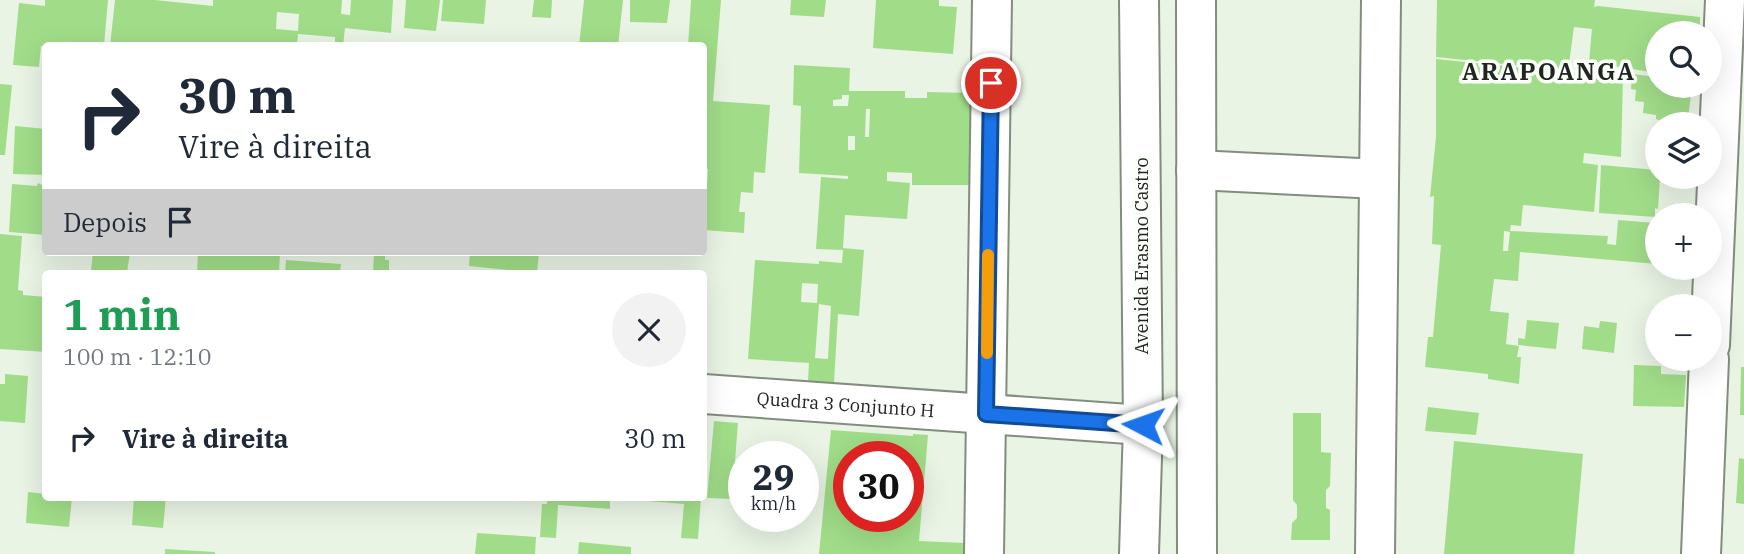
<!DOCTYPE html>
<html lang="pt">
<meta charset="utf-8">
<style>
:root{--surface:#fff;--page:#f2f2f3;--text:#1f2937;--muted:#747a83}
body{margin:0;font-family:"IBM Plex Serif",serif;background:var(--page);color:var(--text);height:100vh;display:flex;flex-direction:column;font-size:26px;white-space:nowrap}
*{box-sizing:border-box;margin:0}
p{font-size:23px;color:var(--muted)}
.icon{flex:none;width:38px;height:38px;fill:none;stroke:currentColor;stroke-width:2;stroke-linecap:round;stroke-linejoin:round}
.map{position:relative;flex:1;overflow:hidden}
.side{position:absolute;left:42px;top:270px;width:665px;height:231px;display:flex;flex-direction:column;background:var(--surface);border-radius:7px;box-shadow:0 7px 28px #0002}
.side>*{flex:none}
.banner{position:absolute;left:42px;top:42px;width:665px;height:214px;border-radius:7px;box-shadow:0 7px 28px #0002;background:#fff;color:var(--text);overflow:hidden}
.buttons{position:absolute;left:1645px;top:21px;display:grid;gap:14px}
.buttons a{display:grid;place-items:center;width:77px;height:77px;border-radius:50%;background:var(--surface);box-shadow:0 7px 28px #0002;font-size:35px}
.speed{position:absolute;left:728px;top:441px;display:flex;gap:14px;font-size:35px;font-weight:700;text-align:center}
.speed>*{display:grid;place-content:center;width:91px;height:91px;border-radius:50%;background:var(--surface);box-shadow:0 7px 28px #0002;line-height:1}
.speed small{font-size:18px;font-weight:400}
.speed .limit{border:10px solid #d22;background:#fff;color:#111}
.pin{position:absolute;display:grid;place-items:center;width:60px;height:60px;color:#fff;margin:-30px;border:4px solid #fff;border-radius:50%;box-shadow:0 2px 7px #0007}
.me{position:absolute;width:77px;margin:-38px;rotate:274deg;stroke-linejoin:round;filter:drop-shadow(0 0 5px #0008)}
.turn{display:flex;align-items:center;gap:24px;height:147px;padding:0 21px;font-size:32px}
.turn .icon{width:91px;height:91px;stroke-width:2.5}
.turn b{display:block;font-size:49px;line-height:60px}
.then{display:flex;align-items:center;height:66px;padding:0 21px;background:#0003;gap:14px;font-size:26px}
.round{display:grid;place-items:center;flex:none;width:74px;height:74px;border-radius:37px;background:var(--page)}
.head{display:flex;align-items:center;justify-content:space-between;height:119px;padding:0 21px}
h1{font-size:42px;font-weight:700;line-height:52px;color:#1e9e55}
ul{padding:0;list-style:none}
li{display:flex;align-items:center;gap:21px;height:98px;padding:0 21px}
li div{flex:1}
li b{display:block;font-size:26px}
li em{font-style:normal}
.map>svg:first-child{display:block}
.building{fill:#a1dd89;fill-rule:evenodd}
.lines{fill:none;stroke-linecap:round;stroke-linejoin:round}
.minor-casing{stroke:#838d7f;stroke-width:42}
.major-casing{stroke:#838d7f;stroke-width:42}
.minor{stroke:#fff;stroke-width:38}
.major{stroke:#fff;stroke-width:38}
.route-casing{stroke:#114b97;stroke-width:18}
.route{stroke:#1a73e8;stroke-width:12}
.slow{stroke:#f59e0b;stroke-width:12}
.labels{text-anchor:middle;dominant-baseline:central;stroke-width:7;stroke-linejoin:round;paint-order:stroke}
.street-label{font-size:18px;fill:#212520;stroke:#fbfff9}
.district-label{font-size:24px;font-weight:bold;letter-spacing:2px;fill:#212520;stroke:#fbfff9}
</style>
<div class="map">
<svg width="1744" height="554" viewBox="0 0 1744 554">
<rect width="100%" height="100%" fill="#e9f4e5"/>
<g class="building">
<polygon points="45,0 108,0 104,46 41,46 39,67 13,65 19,3 45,6"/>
<path d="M115 0H155L213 6V0H342L341 14 350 15 351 0H393L391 33 345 28 343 46H335V37L298 34 297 46H110ZM277 12 299 14 298 31 276 29Z"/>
<polygon points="406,0 440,0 436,31 404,28"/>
<polygon points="443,0 486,0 484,24 441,21"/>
<polygon points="534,0 552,0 551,18 532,17"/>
<polygon points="584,0 623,0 618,46 579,46"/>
<polygon points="630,0 670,0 667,23 630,22"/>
<polygon points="691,0 721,0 713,101 770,105 765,173 754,172 753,193 741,192 739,212 745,212 744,233 704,230 708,169 704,169 704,46 688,46"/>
<polygon points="791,0 826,0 824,17 790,15"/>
<polygon points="876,0 939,0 939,6 957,7 953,54 873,48"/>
<polygon points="1437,0 1595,0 1594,7 1598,6 1700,17 1700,21 1699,33 1657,33 1657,73 1589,62 1593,17 1592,29 1574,27 1569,64 1563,63 1563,70 1436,57"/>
<path d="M1436 59 1623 78 1621 157 1584 153 1583 163 1598 165 1594 212 1523 205 1521 226 1511 225 1510 231 1608 236 1607 244 1616 245 1618 220 1655 223 1657 218V264L1520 252 1518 281 1494 279 1490 311 1509 313 1506 344 1519 346 1517 357H1521L1519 384 1488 379V374L1425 367 1428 337H1433L1441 245 1432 244 1434 196 1430 197 1436 137ZM1504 231 1510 232 1508 251H1503Z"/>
<path d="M794 65 850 68 849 91H905V98H927V92L972 93V185H912V173L887 172V181L910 183 907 219 845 215 843 248 864 250 859 316 838 314 834 383 808 381 809 363 748 359 755 260 819 264V261L842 263 843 250 816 249 821 177 848 179V176L799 173 801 106 793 105ZM842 95H849L848 106H833V100L842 99ZM866 109H870L869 137H865ZM848 136H855V150H848ZM802 283 818 284 817 303 801 302ZM819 304 831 306 828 359 815 358Z"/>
<polygon points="1632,74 1657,77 1657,86 1681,88 1681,86 1692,86 1688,119 1667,116 1667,122 1659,123 1659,120 1656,119 1656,115 1643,113 1644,102 1635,101 1636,90 1631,89"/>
<polygon points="0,84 12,85 5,155 0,155"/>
<polygon points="15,126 46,129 46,175 13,174"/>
<polygon points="1601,165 1657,170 1657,177 1660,177 1658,209 1655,208 1655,217 1599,213"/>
<polygon points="38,183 46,187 46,235 9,232 12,184 37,186"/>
<polygon points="0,234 22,236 18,290 23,291 23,295 46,297 46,352 0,349"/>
<polygon points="93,252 130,252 127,273 91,271"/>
<polygon points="198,252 280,252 279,273 197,273"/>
<polygon points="470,252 539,252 537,273 469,266"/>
<polygon points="374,254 385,254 385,260 389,260 389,273 373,273"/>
<polygon points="286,260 341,264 340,273 285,273"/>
<polygon points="1527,320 1559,323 1556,349 1518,345 1518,338 1525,339"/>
<polygon points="1600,321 1617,323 1614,353 1582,349 1584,326 1599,328"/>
<polygon points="1634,365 1661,366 1661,374 1686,375 1684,407 1633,406"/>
<polygon points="1741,367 1744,367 1744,415 1740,415"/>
<polygon points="5,374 28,376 25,423 0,421 0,384 5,384"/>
<polygon points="1428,407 1479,413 1476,435 1425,431"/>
<polygon points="1293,413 1321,413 1321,452 1331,453 1330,486 1326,490 1326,508 1330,510 1330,540 1291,540 1292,523 1297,518 1297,505 1293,500"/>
<polygon points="714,421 738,423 732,499 707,498"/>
<path d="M831 430 913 436V434L928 435 919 541 964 543V554H819ZM849 457H908V516H849Z"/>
<polygon points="1454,441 1583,454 1574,554 1444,554"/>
<polygon points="1739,458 1744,459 1744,504 1736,503"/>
<polygon points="28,492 46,494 46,497 72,497 69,527 26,523"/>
<polygon points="134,497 166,497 163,528 132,525"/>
<polygon points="547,497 610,497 610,509 558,505 556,538 540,537 542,504 547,504"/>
<polygon points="637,497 701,497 698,539 681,538 684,504 636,500"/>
<polygon points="477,533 536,537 535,554 475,554"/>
<polygon points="579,542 631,547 631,554 578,554"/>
<polygon points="165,549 215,552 215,554 165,554"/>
</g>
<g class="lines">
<g class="minor-casing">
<g id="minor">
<polyline points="1196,170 1379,179"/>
<polyline points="1710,345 1725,0"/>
<path id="s1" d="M704 394 1143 425"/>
<polyline points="984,554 992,0"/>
<polyline points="1375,554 1381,0"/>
<polyline points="1701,554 1709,359"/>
</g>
</g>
<g class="major-casing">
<g id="major">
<polyline points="1196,0 1197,554"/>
<polyline points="1139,554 1143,425 1139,0"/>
</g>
</g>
<use href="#minor" class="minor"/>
<use href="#major" class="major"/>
</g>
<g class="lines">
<g class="route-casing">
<polyline id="route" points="991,83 986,414 1143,425"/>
</g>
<use href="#route" class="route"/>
<polyline class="slow" points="987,353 988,255"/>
</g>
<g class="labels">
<g class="street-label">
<text transform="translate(1141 256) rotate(-90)">Avenida Erasmo Castro</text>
<text stroke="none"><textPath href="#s1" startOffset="142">Quadra 3 Conjunto H</textPath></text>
</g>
<g class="district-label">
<text x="1549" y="71">ARAPOANGA</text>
</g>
</g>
</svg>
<div class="buttons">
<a><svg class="icon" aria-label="search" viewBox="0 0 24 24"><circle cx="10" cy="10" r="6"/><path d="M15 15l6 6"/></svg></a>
<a><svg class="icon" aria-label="layers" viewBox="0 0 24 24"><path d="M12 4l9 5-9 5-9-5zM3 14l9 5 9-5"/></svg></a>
<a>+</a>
<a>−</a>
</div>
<div class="speed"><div>29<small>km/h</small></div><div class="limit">30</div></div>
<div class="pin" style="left:991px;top:83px;background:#d93025"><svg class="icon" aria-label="arrive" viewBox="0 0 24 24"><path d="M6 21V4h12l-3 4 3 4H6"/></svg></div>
<svg class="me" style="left:1143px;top:425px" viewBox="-20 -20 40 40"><path d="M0-17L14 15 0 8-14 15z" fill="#1a73e8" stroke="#fff" stroke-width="4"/></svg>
<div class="banner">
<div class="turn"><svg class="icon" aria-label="right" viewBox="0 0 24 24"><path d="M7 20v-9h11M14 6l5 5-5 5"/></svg><div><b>30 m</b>Vire à direita</div></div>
<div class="then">Depois<svg class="icon" aria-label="arrive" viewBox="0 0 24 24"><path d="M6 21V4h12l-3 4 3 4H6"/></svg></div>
</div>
<section class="side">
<div class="head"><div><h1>1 min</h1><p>100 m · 12:10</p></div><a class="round"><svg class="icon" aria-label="close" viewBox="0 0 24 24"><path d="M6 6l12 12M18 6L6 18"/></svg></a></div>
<ul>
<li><svg class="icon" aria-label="right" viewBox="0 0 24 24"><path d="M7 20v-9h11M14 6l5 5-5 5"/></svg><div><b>Vire à direita</b></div><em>30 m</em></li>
</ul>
</section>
</div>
